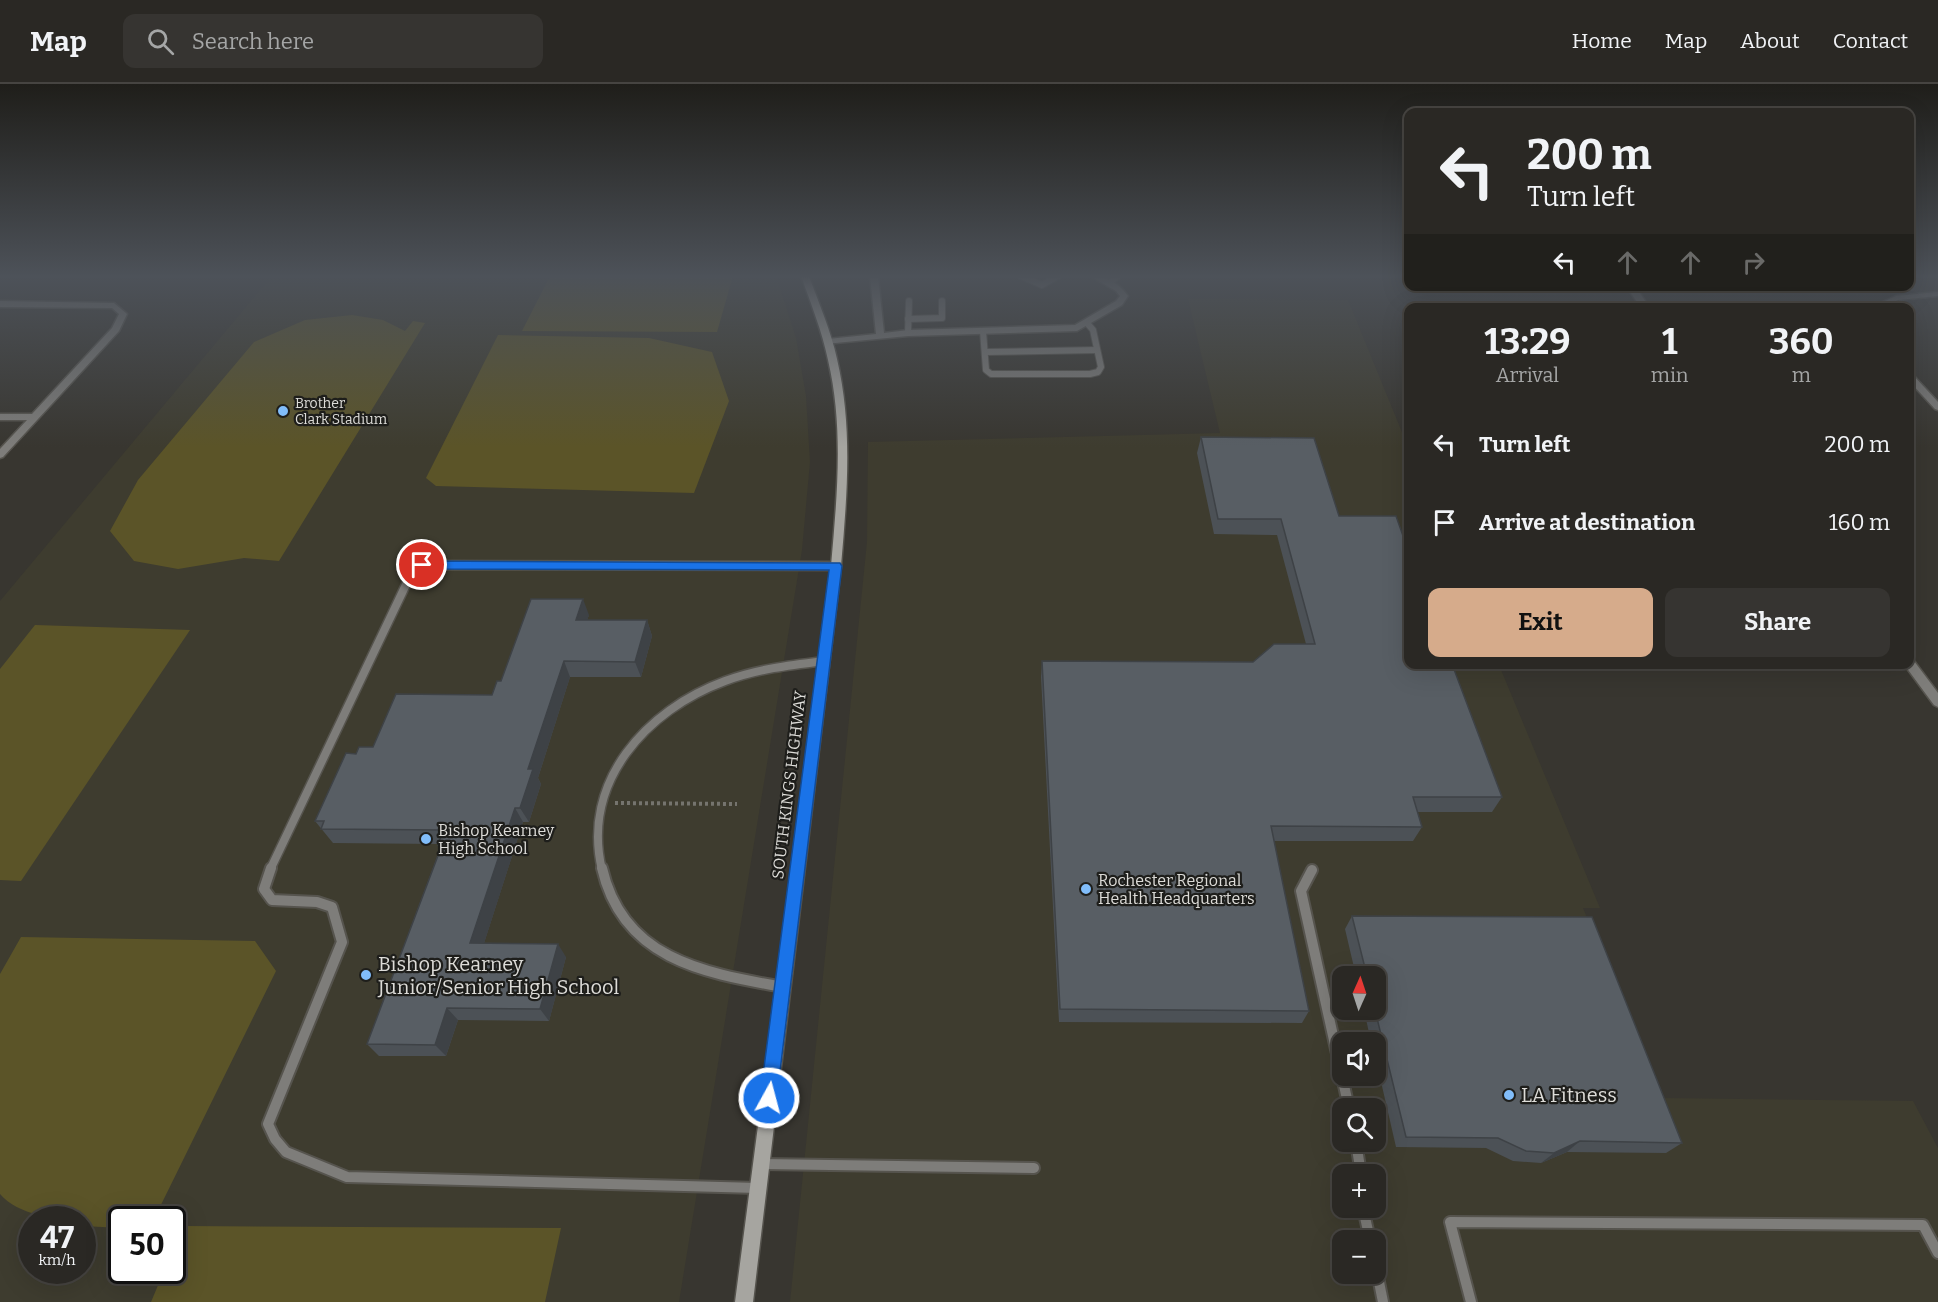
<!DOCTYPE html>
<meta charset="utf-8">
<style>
:root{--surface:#2a2824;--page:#363431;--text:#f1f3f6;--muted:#a5a6a6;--line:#464441;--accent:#d6ab8b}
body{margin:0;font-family:Bitter,serif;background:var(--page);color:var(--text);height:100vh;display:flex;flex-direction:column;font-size:22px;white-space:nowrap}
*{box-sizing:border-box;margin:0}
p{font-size:20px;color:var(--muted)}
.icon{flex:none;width:33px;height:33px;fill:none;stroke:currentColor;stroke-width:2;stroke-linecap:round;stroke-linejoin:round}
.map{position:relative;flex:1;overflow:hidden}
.sheet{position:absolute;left:1404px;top:219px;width:510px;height:366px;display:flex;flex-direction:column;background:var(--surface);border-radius:12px;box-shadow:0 6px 24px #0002,0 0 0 2px var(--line)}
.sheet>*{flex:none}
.guide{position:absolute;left:1404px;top:24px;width:510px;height:183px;border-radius:12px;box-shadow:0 6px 24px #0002,0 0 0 2px var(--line);background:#2a2824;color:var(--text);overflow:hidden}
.needle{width:39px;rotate:3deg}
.tools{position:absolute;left:1332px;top:882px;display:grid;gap:12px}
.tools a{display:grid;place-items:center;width:54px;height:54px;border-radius:12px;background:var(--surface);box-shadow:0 6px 24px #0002,0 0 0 2px var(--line);font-size:30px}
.speed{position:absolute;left:18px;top:1122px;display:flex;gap:12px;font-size:30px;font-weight:700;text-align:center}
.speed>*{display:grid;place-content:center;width:78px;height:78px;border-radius:50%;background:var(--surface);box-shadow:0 6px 24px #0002,0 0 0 2px var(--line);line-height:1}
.speed small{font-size:15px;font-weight:400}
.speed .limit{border:3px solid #111;border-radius:9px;background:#fff;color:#111}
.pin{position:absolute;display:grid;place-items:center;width:51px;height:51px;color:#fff;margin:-26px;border:3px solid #fff;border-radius:50%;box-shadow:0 2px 6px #0007}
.me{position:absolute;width:66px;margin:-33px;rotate:7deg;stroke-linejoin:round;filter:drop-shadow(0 0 4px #0008)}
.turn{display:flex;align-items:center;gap:21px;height:126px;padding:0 24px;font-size:27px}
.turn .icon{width:78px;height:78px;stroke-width:2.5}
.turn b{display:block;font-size:42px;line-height:51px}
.lanes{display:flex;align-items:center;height:57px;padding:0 24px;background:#0003;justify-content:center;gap:30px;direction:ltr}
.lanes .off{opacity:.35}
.eta{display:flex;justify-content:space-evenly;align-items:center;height:102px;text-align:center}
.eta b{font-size:36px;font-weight:700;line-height:42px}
.cta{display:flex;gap:12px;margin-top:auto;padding:12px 24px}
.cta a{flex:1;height:69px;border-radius:12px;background:var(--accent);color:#111;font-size:24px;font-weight:700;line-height:69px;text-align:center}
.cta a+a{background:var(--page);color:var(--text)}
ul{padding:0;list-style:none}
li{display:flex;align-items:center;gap:18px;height:78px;padding:0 24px}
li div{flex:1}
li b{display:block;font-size:22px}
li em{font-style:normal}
header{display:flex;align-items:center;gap:36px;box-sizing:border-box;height:84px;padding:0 30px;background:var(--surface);border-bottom:2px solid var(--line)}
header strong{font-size:28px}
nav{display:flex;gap:33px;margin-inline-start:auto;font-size:21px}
.search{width:420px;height:54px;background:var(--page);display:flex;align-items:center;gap:15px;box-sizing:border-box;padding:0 21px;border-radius:12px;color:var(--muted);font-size:22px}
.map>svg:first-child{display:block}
.built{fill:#3e3c2f;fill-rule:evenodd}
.green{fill:#5b5428}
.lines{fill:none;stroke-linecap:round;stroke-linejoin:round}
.service-far2-casing{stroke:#56544e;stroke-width:8}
.service-far1-casing{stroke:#56544e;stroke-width:11}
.service-casing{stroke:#56544e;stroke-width:14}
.minor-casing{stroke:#56544e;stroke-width:3}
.tertiary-casing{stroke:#56544e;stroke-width:3}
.secondary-casing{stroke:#56544e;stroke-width:3}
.path{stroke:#75746e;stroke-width:4;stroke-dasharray:3 3;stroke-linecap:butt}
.service-far2{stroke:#7e7d7a;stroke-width:6}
.service-far1{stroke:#7e7d7a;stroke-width:8}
.service{stroke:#7e7d7a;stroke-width:10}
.minor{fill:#7e7d7a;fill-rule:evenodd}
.tertiary{fill:#7e7d7a;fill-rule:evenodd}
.secondary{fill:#a6a5a0;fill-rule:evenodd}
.wall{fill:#4c5156}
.shaded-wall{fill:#3e4246}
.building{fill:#585e64;stroke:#3e4246;stroke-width:1.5}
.route{fill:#1a73e8;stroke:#114b97;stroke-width:1.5}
.poi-dot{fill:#81bdfa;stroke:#1e1e1b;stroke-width:2}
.labels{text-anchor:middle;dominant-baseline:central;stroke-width:4.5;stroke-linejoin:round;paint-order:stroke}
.far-poi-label{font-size:14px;fill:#dddcd8;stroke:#1e1e1b;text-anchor:start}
.street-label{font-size:16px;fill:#dddcd8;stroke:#1e1e1b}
.poi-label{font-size:16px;fill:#dddcd8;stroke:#1e1e1b;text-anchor:start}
.near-poi-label{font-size:20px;fill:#dddcd8;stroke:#1e1e1b;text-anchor:start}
</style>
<header>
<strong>Map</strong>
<div class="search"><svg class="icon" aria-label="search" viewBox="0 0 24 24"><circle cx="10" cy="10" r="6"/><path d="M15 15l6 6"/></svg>Search here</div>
<nav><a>Home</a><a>Map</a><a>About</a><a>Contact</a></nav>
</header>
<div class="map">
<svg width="1938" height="1218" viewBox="0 0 1938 1218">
<rect width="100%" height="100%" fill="#383630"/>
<g class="built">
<path d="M272 192H776L796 254 806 312 810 378 802 466 679 1218H0V517ZM32 1136H82V1186H32ZM122 1136H172V1186H122Z"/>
<path d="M1188 215 1348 216 1408 363V580L1499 581 1600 824H1583L1662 1014 1913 1017 1938 1064V1218H790L867 458 868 358 1220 349ZM1342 892H1376V926H1342ZM1342 958H1376V992H1342ZM1342 1024H1376V1058H1342ZM1342 1090H1376V1124H1342ZM1342 1156H1376V1190H1342Z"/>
</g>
<g class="green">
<polygon points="550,192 733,192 717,248 522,247"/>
<polygon points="352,231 383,236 405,247 413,237 425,239 279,477 244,474 178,485 134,477 110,447 138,396 254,258 305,236"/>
<polygon points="498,251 649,254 712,268 729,317 694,409 436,402 426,394"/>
<polygon points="35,541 190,546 21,797 0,796 0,585"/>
<path d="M21 853 255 857 276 887 154 1135 122 1136 121 1144 83 1142 82 1136C56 1136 18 1131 0 1110V890Z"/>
<polygon points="183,1142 561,1144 545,1218 151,1218 164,1187 172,1186 173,1167"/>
</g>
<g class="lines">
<g class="service-far2-casing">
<g id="service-far2">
<polyline points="1021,192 1042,201 1058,192"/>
<polyline points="1109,199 1118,192"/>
<polyline points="908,235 942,234 942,217"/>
<polyline points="983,247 986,286 991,290 1090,290 1098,288 1101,283 1093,246 1087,239"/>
<polyline points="908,249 909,217"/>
<polyline points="985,268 1097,266"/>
</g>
</g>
<g class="service-far1-casing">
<g id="service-far1">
<polyline points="270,786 412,488 422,481 836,482"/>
<path d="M602 786C581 698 646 626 725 597 757 585 791 581 824 577"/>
</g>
</g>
<g class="service-casing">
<g id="service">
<polyline points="271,784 264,805 272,816 317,818 332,823 342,858 268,1040 275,1055 286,1068 347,1093 758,1104"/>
<path d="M602 784C623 876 705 889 783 903"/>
<polyline points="1312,786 1301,807 1349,1024"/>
<polyline points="1356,1058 1361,1090"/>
<polyline points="761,1080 1034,1084"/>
<polyline points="1363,1124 1370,1156"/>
<polyline points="1376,1183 1383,1218"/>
<polyline points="1471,1218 1450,1138 1923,1141 1938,1169"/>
</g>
</g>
<g class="minor-casing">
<g id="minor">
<path d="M870 192H878L884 249 908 246 1075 241 1116 217 1120 212 1116 207 1090 192C1106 192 1119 199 1128 212L1122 221 1077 247 908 252 825 260 824 258 828 255 876 250Z"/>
<polygon points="1938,208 1938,212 1898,216 1881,224 1869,224 1896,212"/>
<polygon points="0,217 114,219 127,230 119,247 3,373 0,374 0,365 27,336 0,336 0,330 32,330 112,244 119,230 112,224 0,223"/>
<polygon points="1910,290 1913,291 1938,318 1938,326 1935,325 1910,298"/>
</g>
</g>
<g class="tertiary-casing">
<g id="tertiary">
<polygon points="1626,202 1635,202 1650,224 1641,224"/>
<polygon points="1910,576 1914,577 1938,609 1938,623 1934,621 1906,583 1904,580 1910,580"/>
</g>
</g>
<g class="secondary-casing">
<path id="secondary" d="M801 192H809C819 220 831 247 837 275 853 343 847 413 841 482L753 1218H735L831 482C837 413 844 344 828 276 822 247 811 220 801 192Z"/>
</g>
<polyline class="path" points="615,719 737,720"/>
<use href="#service-far2" class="service-far2"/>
<use href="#service-far1" class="service-far1"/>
<use href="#service" class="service"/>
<use href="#minor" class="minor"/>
<use href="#tertiary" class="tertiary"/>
<use href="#secondary" class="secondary"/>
</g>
<g class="wall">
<polygon points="1201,353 1339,432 1502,713 1492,728 1417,728 1422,743 1413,757 1274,757 1309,927 1302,939 1059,938 1041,593 1042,577 1253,578 1306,560 1277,451 1214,450 1197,369"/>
<polygon points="589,531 587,536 647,536 652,552 641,593 570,593 538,694 541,700 529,738 523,738 484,859 566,873 549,937 458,936 446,972 379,972 367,960 440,765 438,761 438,760 333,759 315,737 356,670 492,611 501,597"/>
<polygon points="1352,832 1682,1059 1666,1069 1567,1068 1541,1079 1513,1077 1486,1064 1396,1063 1376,976 1376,958 1371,958 1364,926 1376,926 1376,892 1356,892 1345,845"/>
</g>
<g class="shaded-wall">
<polygon points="583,515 589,531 582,551 576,536"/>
<polygon points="647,536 652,552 641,593 635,578"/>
<polygon points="564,577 570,593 538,694 541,700 529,738 520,724 528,685"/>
<polygon points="515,724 523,738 480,872 470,859"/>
<polygon points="558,860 566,873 549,937 540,925"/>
<polygon points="447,924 458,936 446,972 435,961"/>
<polygon points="1580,1057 1567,1068 1541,1079 1554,1069"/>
</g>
<g class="building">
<polygon points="1201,353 1314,354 1339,432 1396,432 1408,466 1408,580 1452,580 1502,713 1413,713 1422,743 1271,742 1309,927 1060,925 1042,577 1253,578 1274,560 1315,560 1281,435 1218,435"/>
<polygon points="531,515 583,515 576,536 647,536 635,578 564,577 528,685 533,685 520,724 515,724 470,859 558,860 540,925 447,924 435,961 367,960 442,761 438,761 443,746 321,745 324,737 315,737 346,669 356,670 359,663 373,663 396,610 492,611 497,597 501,597"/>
<polygon points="1352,832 1592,833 1682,1059 1580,1057 1554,1069 1526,1067 1498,1054 1406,1053 1375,926 1376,892 1367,892"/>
</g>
<linearGradient id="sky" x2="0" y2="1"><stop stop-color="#1f1e1a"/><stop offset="0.53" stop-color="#4d5259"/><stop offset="1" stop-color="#4d5259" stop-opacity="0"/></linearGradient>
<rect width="1938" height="363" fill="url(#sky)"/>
<polygon class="route" points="422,477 840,479 842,482 776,1020 769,1023 763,1020 760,1014 829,486 422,485 416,481"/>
<g class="poi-dot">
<circle cx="283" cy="327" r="6"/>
<circle cx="426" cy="755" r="6"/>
<circle cx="1086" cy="805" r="6"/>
<circle cx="366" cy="891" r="6"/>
<circle cx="1509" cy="1011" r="6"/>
</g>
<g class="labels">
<g class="far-poi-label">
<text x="295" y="319">Brother<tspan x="295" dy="16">Clark Stadium</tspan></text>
</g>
<g class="street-label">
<text transform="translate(789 701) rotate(-83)">SOUTH KINGS HIGHWAY</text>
</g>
<g class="poi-label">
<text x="438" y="746">Bishop Kearney<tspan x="438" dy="18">High School</tspan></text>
<text x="1098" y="796">Rochester Regional<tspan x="1098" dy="18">Health Headquarters</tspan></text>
</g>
<g class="near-poi-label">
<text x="378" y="880">Bishop Kearney<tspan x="378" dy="23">Junior/Senior High School</tspan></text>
<text x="1521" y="1011">LA Fitness</text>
</g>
</g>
</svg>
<div class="tools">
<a><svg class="needle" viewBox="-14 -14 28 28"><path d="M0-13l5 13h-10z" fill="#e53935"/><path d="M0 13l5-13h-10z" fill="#a5a6a6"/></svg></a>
<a><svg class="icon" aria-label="sound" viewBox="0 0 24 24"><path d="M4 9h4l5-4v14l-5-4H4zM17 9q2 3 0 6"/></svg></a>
<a><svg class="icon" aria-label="search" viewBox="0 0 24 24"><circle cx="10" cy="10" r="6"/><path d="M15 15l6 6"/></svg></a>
<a>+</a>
<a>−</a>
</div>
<div class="speed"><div>47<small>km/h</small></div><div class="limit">50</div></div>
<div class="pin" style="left:422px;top:481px;background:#d93025"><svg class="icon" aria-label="arrive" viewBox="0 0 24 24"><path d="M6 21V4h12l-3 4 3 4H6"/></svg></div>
<svg class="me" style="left:769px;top:1014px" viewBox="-20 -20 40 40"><circle r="17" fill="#1a73e8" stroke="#fff" stroke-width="3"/><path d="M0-11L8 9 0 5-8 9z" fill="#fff"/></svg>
<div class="guide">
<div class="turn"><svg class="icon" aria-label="left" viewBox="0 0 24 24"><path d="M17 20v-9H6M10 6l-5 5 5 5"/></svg><div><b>200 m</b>Turn left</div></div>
<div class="lanes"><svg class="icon" aria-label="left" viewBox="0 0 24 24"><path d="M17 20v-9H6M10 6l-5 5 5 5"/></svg><svg class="icon off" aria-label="ahead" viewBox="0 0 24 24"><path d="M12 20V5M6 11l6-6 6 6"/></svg><svg class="icon off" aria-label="ahead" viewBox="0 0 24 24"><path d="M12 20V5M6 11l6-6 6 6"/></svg><svg class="icon off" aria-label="right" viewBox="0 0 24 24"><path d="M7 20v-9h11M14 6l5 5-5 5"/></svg></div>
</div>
<section class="sheet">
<div class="eta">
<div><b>13:29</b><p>Arrival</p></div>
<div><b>1</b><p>min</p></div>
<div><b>360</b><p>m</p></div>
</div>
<ul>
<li><svg class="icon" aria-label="left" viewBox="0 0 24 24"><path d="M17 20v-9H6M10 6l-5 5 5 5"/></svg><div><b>Turn left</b></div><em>200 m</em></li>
<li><svg class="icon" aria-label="arrive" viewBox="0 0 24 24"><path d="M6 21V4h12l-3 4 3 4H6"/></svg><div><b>Arrive at destination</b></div><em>160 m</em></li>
</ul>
<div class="cta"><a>Exit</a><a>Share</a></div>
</section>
</div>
